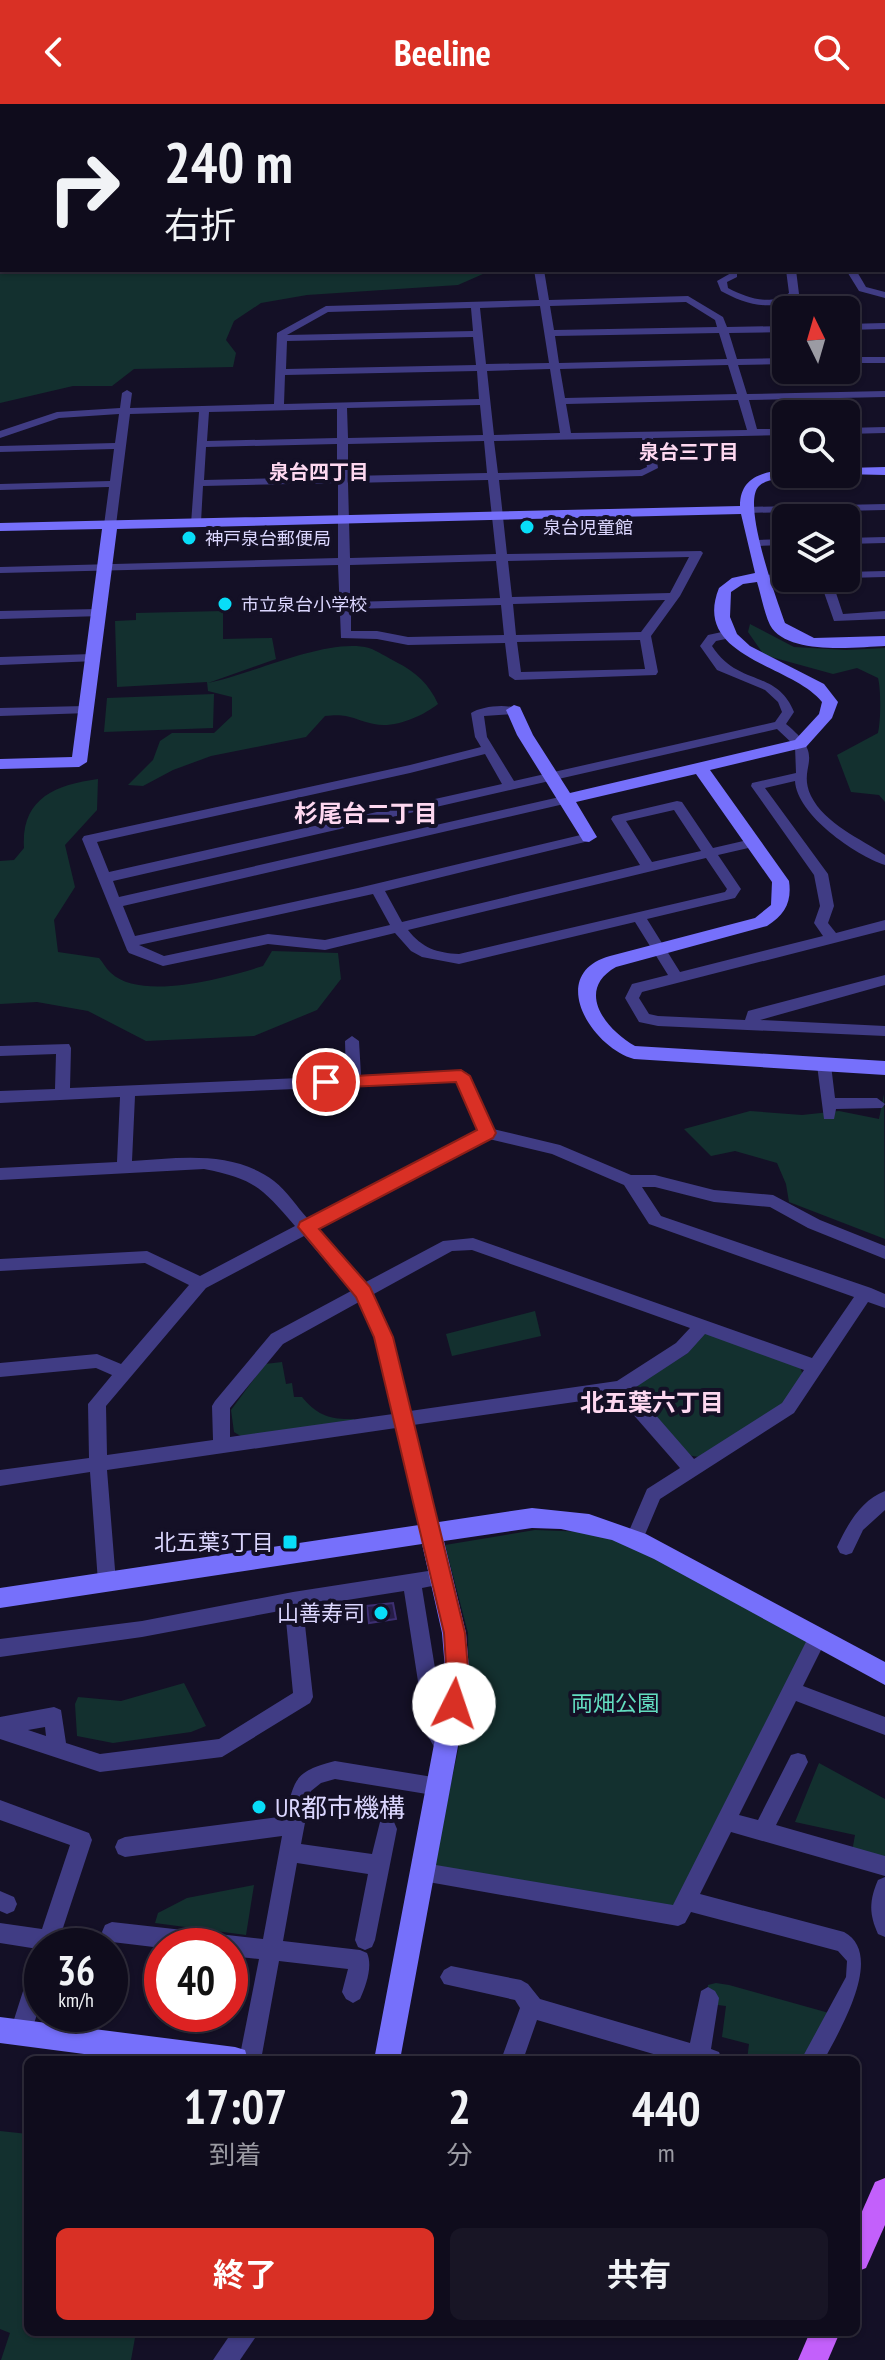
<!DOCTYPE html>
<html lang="ja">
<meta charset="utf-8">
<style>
:root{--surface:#0f0c1c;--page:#181525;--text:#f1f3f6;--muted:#9b9ba3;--line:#2f2c3b;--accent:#d93025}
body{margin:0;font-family:"PT Sans Narrow","Noto Sans JP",sans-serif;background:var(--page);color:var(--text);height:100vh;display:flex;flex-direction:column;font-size:30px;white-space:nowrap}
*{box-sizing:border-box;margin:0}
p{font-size:26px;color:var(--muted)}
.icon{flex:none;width:44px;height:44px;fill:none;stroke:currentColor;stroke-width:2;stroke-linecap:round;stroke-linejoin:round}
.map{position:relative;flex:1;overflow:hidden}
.panel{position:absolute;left:24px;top:1952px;width:836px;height:280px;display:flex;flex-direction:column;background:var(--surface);border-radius:12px;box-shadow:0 2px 6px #0004,0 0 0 2px var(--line)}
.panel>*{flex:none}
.guide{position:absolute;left:0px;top:0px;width:886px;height:168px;box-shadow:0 2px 6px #0004,0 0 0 2px var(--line);background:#0f0c1c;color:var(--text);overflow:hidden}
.needle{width:52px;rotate:355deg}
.buttons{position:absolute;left:772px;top:192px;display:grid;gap:16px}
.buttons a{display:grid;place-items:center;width:88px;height:88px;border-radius:12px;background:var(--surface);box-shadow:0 2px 6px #0004,0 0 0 2px var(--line);font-size:40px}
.speed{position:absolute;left:24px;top:1824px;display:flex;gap:16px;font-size:40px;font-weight:700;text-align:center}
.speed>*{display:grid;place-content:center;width:104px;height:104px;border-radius:50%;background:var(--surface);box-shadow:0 2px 6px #0004,0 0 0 2px var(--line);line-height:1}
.speed small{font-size:20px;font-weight:400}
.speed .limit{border:12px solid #d22;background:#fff;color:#111}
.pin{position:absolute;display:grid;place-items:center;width:68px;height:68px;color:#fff;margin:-34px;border:4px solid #fff;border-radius:50%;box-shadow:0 2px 8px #0007}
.me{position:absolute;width:88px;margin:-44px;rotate:4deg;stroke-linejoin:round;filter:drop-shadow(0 0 6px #0008)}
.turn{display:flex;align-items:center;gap:28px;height:168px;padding:0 32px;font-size:36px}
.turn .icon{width:104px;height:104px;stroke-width:2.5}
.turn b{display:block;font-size:56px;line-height:68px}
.eta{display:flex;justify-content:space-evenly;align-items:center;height:136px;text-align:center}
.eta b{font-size:48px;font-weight:700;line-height:56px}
.cta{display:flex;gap:16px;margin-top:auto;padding:16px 32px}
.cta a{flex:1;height:92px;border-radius:12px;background:var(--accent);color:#fff;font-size:32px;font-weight:700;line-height:92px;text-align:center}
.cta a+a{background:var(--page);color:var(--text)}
header{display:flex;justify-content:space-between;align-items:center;height:104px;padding:0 32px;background:var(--accent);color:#fff;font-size:36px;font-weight:700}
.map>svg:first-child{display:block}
.green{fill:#13302f}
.building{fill:#261c47;stroke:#3d2f72;stroke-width:2}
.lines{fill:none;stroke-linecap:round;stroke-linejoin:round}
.street{fill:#403c84;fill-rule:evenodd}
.secondary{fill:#7670fb;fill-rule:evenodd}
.primary{fill:#c360fb;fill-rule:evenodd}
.route{fill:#d93025;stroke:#8d1f18;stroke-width:2}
.poi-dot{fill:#08ddf8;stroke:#141026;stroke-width:3}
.labels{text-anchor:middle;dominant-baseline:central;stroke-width:8;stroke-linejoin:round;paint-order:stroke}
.far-poi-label{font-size:18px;fill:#dbd6fe;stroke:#141026;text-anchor:start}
.far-neighbourhood-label{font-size:20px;font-weight:bold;fill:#fed8f0;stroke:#141026}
.poi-label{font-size:22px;fill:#dbd6fe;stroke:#141026;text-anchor:end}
.park-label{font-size:22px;fill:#63ddc0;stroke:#141026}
.neighbourhood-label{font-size:24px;font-weight:bold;fill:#fed8f0;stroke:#141026}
.near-poi-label{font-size:26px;fill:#dbd6fe;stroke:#141026;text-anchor:start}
</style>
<header><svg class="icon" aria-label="back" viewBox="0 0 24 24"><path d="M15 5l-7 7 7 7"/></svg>Beeline<svg class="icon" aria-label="search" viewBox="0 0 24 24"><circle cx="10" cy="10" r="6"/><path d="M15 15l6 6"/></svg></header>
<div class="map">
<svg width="885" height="2256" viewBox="0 0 885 2256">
<rect width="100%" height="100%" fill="#141026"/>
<g class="green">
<polygon points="350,0 677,0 678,2 349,2"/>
<polygon points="0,129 2,166 492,166 458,181 307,191 261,199 234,217 226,236 236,249 233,263 134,265 112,282 73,282 0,299"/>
<path d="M223 507V535L272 534 276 555 208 579C251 571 327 533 369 544 378 547 388 554 396 558 416 568 429 580 438 600 423 612 394 625 374 620 352 615 349 609 325 612L306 633 211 652 173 666 143 682 128 681 153 656 160 637 172 629H214L232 612V593L208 587 207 578 117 583 115 517 136 516V509Z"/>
<path d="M750 520 794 543 846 546 885 544V698L879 691 851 688 837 651 878 629C881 616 881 585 878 574L857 564 833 570 764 551 748 528Z"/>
<polygon points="214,590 213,624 104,628 107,594"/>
<path d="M98 675 97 706 65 741 75 783 54 816 58 848 99 854C103 858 106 865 111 869 142 898 228 873 263 862L272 847 338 849 341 875 317 906 254 932 146 937 88 907 37 898 0 900V757L14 756 24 744C21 695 54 681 98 675Z"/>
<polygon points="884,990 885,1135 789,1098 786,1080 777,1059 735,1047 711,1052 684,1025 750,1007 802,1011 839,1007 879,1015"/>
<polygon points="535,1207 541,1232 452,1252 446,1230"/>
<polygon points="705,1225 800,1262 803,1272 785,1302 699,1353 687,1351 634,1292 635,1282 688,1249"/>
<path d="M282 1258 286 1280 292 1279 294 1293H302C317 1311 330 1316 354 1315V1317L244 1334 234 1328 231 1306 265 1260Z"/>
<polygon points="535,1426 590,1428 636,1444 808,1538 676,1804 433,1762 469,1596 468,1529 445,1441"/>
<polygon points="184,1579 206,1622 191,1628 113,1639 77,1632 75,1600 78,1593 121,1597"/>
<polygon points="819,1659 885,1695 885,1756 852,1748 855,1731 795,1718"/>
<polygon points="254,1781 246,1831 155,1819 158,1809 187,1794"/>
<polygon points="716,1879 729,1881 829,1909 804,1956 747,1956 749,1940 722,1933 726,1902 718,1901 708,1891 708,1881"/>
<polygon points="0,2027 28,2030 28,2228 136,2228 131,2256 1,2256 10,2229 0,2225"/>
</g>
<polygon class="building" points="393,1499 396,1515 369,1519 367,1502"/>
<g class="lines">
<g class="street">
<polygon points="95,0 105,0 94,2"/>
<polygon points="264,0 277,0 279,2 266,2"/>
<polygon points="294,0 305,0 293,2"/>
<polygon points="742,0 752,0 741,2"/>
<polygon points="794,0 804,0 793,2"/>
<rect x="884" y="12" width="1" height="6"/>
<polygon points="2,34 2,40 0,41 0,35"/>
<rect x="884" y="36" width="1" height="6"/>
<rect x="884" y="58" width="1" height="6"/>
<polygon points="885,73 885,79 884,80 884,74"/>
<rect x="0" y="74" width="2" height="6"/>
<rect x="0" y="92" width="2" height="6"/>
<polygon points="885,105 885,111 884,112 884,106"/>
<path d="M534 166H544L549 196 688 192 723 213 727 223 786 222V228L729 229 737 255 786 254V260L738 261 747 290 885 287V293L749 296 757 325H786V331L653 334 658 364 642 372 499 376 507 450 701 447 703 449 680 492 651 532 658 568 656 571 515 576 509 572 505 539 408 541 377 535 341 534 338 461 0 469V463L338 454V379L203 382 201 418 191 420 199 308 130 310 116 421 110 424 104 421 109 383 0 386V380L110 377 114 345 0 348V342L115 339 119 310 59 314 0 334V327L57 308 120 304 122 289 127 286 132 289 130 304 274 300 277 229 326 202 539 196ZM686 198 715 216 717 223 554 226 550 202ZM540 202 549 259 486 260 480 204ZM471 204 473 227 287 231 328 208ZM719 229 727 255 559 259 555 232ZM473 233 476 261 286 265 287 237ZM728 261 737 290 565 294 560 265ZM550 265 560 329 494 331 487 267ZM477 267 479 295 284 300 285 271ZM738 296 747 326 571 329 566 300ZM480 301 483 331 348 334 347 304ZM337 305V334L207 337 209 308ZM642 334 647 363 640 366 498 369 494 337ZM484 337 487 369 348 372V340ZM337 340V373L204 376 206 343ZM488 376 496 450 350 454 348 379ZM689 453 670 489 512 493 508 457ZM496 457 500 494 350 498V461ZM665 496 641 528 516 531 513 500ZM501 501 504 531 408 533 377 527H351V505ZM640 536 645 565 521 568 517 538Z"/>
<path d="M786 166H796L799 190C776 210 744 200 721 187L717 177 731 169H737V173L727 178 728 184C747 194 770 202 789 189Z"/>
<polygon points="846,166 856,166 866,183 885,188 885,194 859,187"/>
<polygon points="885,219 885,225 846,226 846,220"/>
<rect x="846" y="253" width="39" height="6"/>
<polygon points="885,323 885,329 846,330 846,324"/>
<polygon points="885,400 885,406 745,409 739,406 745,403"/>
<polygon points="885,433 885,439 846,440 846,434"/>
<polygon points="786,435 786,441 756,442 750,439 756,436"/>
<polygon points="885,467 885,473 846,474 844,474 846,468"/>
<polygon points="786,470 786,474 790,475 763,477 757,474 763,471"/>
<polygon points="819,474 831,474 843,510 885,507 885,515 834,517"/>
<polygon points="98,505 104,509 102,512 0,515 0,507"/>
<path d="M731 526 735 527V533L716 537 712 542C738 583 777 565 794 608L786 620C829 655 796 660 811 692 825 720 861 735 885 751V761C855 751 797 711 795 677L765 684 828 770 834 802 828 819 836 829 885 816V826L642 888 639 894 649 910 658 912 745 916 748 907 885 871V881L760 916 885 922V932L658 922 639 918 625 894 632 880 668 871 635 818 459 860 422 853 411 847 395 829 325 846 268 840 163 862 129 849 127 846 82 735 84 732 410 661 481 643 475 633 471 609C482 602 509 599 520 606L514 610 484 612 487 633 514 677 775 618 782 608 778 598 765 586 717 566 700 542 708 531ZM777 625 795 642 796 669 752 679 751 682 814 771 820 802 814 819 823 832 680 868 647 815 735 794 741 785 718 751 757 742 759 739 752 735 713 744 682 698 677 697 613 712 611 715 640 761 402 818 385 787 589 737 596 733 589 729 358 784 135 832 123 802 564 700 571 696 564 692 119 793 113 777ZM485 650 502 680 109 768 97 738 410 669ZM674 706 701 747 652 758 626 717ZM706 754 727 785 725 788 459 850C437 849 422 844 408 826ZM373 790 390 821 325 836 268 830 164 852 139 841Z"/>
<polygon points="92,550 96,551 96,557 0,561 0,553"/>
<polygon points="85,602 91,606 89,609 0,612 0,604"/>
<path d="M352 932 359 937 361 971 466 968 493 1025 560 1041 631 1071H655L714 1086 773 1091 820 1116 885 1142V1155L808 1124 770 1103 714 1098 655 1083H642L661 1112 871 1184 885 1190V1204L868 1198 794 1309 660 1395 641 1440 635 1442 629 1440 626 1434 647 1385 680 1364 617 1292 413 1321 440 1430 437 1436 431 1438 425 1436 422 1430 396 1324 107 1366 116 1478 113 1484 107 1486 101 1484 98 1478 90 1368 0 1382V1366L89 1354 88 1300 112 1271 96 1264 0 1273V1259L97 1250 121 1260 189 1181 145 1159 0 1167V1155L147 1147 200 1172 295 1122C262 1084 255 1075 204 1065L0 1076V1064L117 1058 120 993 0 999V987L55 985 56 950 0 952V942L69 940 71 944 70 984 346 972 345 937ZM456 978 478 1027 308 1115C297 1103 287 1087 274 1077 233 1046 180 1054 132 1057L135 992ZM489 1035 552 1050 624 1081 649 1120 854 1193 812 1254 473 1134 443 1137 364 1179 317 1125ZM304 1132 351 1187 271 1230 215 1297 212 1302 213 1336 107 1351 106 1302 206 1184ZM472 1146 690 1224 676 1239 617 1277 410 1307 391 1233 372 1191 452 1147ZM359 1198 375 1233 393 1310 230 1333V1304L283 1240ZM705 1230 804 1266 782 1299 694 1355 633 1285 688 1249Z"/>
<polygon points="824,956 831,961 835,994 877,994 885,1000 882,1004 836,1005 834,1015 824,1015 817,961"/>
<path d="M885 1387V1406L863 1426 852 1449 846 1451 840 1449 837 1443C847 1421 861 1396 885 1387Z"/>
<path d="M441 1465 447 1467 450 1473 447 1479 422 1484 445 1626 456 1644 453 1651 446 1653 439 1651 426 1629 404 1487 303 1503 313 1593 310 1599 222 1653 100 1668 0 1635V1613L54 1603 61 1606 66 1639 100 1650 219 1635 293 1589 285 1506 142 1533 0 1553V1535L142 1517 293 1488ZM45 1623 46 1632 28 1626Z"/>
<path d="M818 1525 825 1528 827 1534 803 1582 885 1613V1631L796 1597 739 1711 758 1716 791 1651 798 1649 805 1651 808 1658 776 1721 885 1752V1772L731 1728 700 1790 844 1828C885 1850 841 1924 824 1956H801L846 1873 847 1857 838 1847 691 1808 685 1819 678 1822 417 1776 414 1769 417 1762 424 1759 673 1801 811 1528Z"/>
<path d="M335 1657 439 1674 446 1676 449 1683 446 1690 439 1692 335 1675 321 1679 311 1687 301 1740 372 1750 380 1718 387 1715 394 1718 397 1725 375 1836 372 1843 365 1846 358 1843 355 1836 368 1770 297 1759 283 1837 360 1846 367 1849C373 1862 366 1882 360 1895L353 1899 346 1895 342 1888 348 1865 279 1857 261 1956H239L259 1855 230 1852V1842H162V1844L112 1838 105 1835 102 1828 105 1821 112 1818 263 1835 282 1732 125 1753 118 1750 115 1743 118 1736 125 1733 286 1712C294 1674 296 1667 335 1657Z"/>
<polygon points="0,1696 89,1729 92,1736 57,1842 42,1842 42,1894 29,1936 21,1939 13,1936 10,1928 32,1859 35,1852 40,1849 38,1845 0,1839 0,1819 42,1825 70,1741 0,1716"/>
<path d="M885 1773V1833L878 1830C869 1810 869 1797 878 1776Z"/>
<polygon points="0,1787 14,1793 17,1800 14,1807 7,1810 0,1807"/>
<polygon points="451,1862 521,1876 528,1880 540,1895 690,1939 701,1887 708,1883 715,1887 719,1894 711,1945 719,1948 722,1956 674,1956 537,1916 523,1956 501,1956 520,1904 515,1896 444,1880 440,1873 444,1866"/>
<polygon points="232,2228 259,2228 240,2256 213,2256"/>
</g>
<g class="secondary">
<polygon points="885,363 885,371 841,370 846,370 846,364"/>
<path d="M781 366 793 370C783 377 769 373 759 382 741 399 777 496 785 519L814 534 885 532V542C856 543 787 552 770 521 764 508 761 491 757 478L743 480 731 488 730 513 737 530 750 542 824 580 838 598 832 614 806 643 710 666 789 777C792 798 785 811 767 822L616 863C575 886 605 925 635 942L885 957V971L634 955C591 943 546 870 610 852L755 814 771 801 772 778 696 670 576 698 597 733 589 738 583 737 517 631 506 606 514 601 520 603 533 631 570 689 795 636 819 610 822 598C792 560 691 554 719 484L732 474 755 469 741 410 117 425 87 658 79 663 0 665V655L72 653 102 425 0 427V419L740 402C740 376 758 369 781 366Z"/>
<polygon points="532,1404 589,1410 646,1430 885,1558 885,1581 654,1455 612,1436 561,1425 532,1424 444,1437 466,1529 470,1577 400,1956 374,1956 446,1577 442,1529 422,1440 0,1504 0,1484"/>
<polygon points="0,1913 235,1943 245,1946 248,1956 130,1956 0,1939"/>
</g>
<g class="primary">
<polygon points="885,2074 885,2121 866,2164 856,2168 856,2121 875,2078"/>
<polygon points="810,2228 840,2228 828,2256 798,2256"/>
</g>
</g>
<polygon class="route" points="461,966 470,972 496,1029 493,1034 319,1125 370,1183 393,1233 465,1529 469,1577 462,1607 454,1610 446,1607 443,1600 447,1577 444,1529 374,1233 356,1193 298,1123 300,1118 477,1026 456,978 326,984 320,982 317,978 320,974"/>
<g class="poi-dot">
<circle cx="527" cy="423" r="8"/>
<circle cx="189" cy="434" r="8"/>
<circle cx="225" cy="500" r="8"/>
<rect x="282" y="1430" width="16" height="16" rx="4"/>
<circle cx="381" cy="1509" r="8"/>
<circle cx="259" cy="1703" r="8"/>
</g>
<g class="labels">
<g class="far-poi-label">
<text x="543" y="423">泉台児童館</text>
<text x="205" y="434">神戸泉台郵便局</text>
<text x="241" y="500">市立泉台小学校</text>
</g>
<g class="far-neighbourhood-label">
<text x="689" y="348">泉台三丁目</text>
<text x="319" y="368">泉台四丁目</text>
</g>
<g class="poi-label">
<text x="274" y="1438">北五葉3丁目</text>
<text x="365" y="1509">山善寿司</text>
</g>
<g class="park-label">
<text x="615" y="1599">両畑公園</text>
</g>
<g class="neighbourhood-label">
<text x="366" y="709">杉尾台二丁目</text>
<text x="652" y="1298">北五葉六丁目</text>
</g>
<g class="near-poi-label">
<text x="275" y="1703">UR都市機構</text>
</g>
</g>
</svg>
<div class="buttons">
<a><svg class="needle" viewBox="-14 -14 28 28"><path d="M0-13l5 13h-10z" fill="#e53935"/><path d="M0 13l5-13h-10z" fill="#9b9ba3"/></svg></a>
<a><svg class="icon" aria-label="search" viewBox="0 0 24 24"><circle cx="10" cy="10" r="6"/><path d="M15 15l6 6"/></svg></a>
<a><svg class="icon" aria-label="layers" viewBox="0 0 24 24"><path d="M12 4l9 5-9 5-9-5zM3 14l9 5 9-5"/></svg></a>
</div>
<div class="speed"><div>36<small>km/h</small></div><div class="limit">40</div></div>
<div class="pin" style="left:326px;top:978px;background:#d93025"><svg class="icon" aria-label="arrive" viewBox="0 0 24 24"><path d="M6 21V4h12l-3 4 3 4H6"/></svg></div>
<svg class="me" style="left:454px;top:1600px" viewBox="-20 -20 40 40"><circle r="19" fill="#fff"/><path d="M0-13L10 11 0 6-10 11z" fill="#d93025"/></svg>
<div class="guide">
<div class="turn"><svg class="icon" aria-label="right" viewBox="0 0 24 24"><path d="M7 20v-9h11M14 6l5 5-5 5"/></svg><div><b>240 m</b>右折</div></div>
</div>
<section class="panel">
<div class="eta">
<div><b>17:07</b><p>到着</p></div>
<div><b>2</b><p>分</p></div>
<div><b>440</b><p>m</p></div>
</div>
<div class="cta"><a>終了</a><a>共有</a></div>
</section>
</div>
